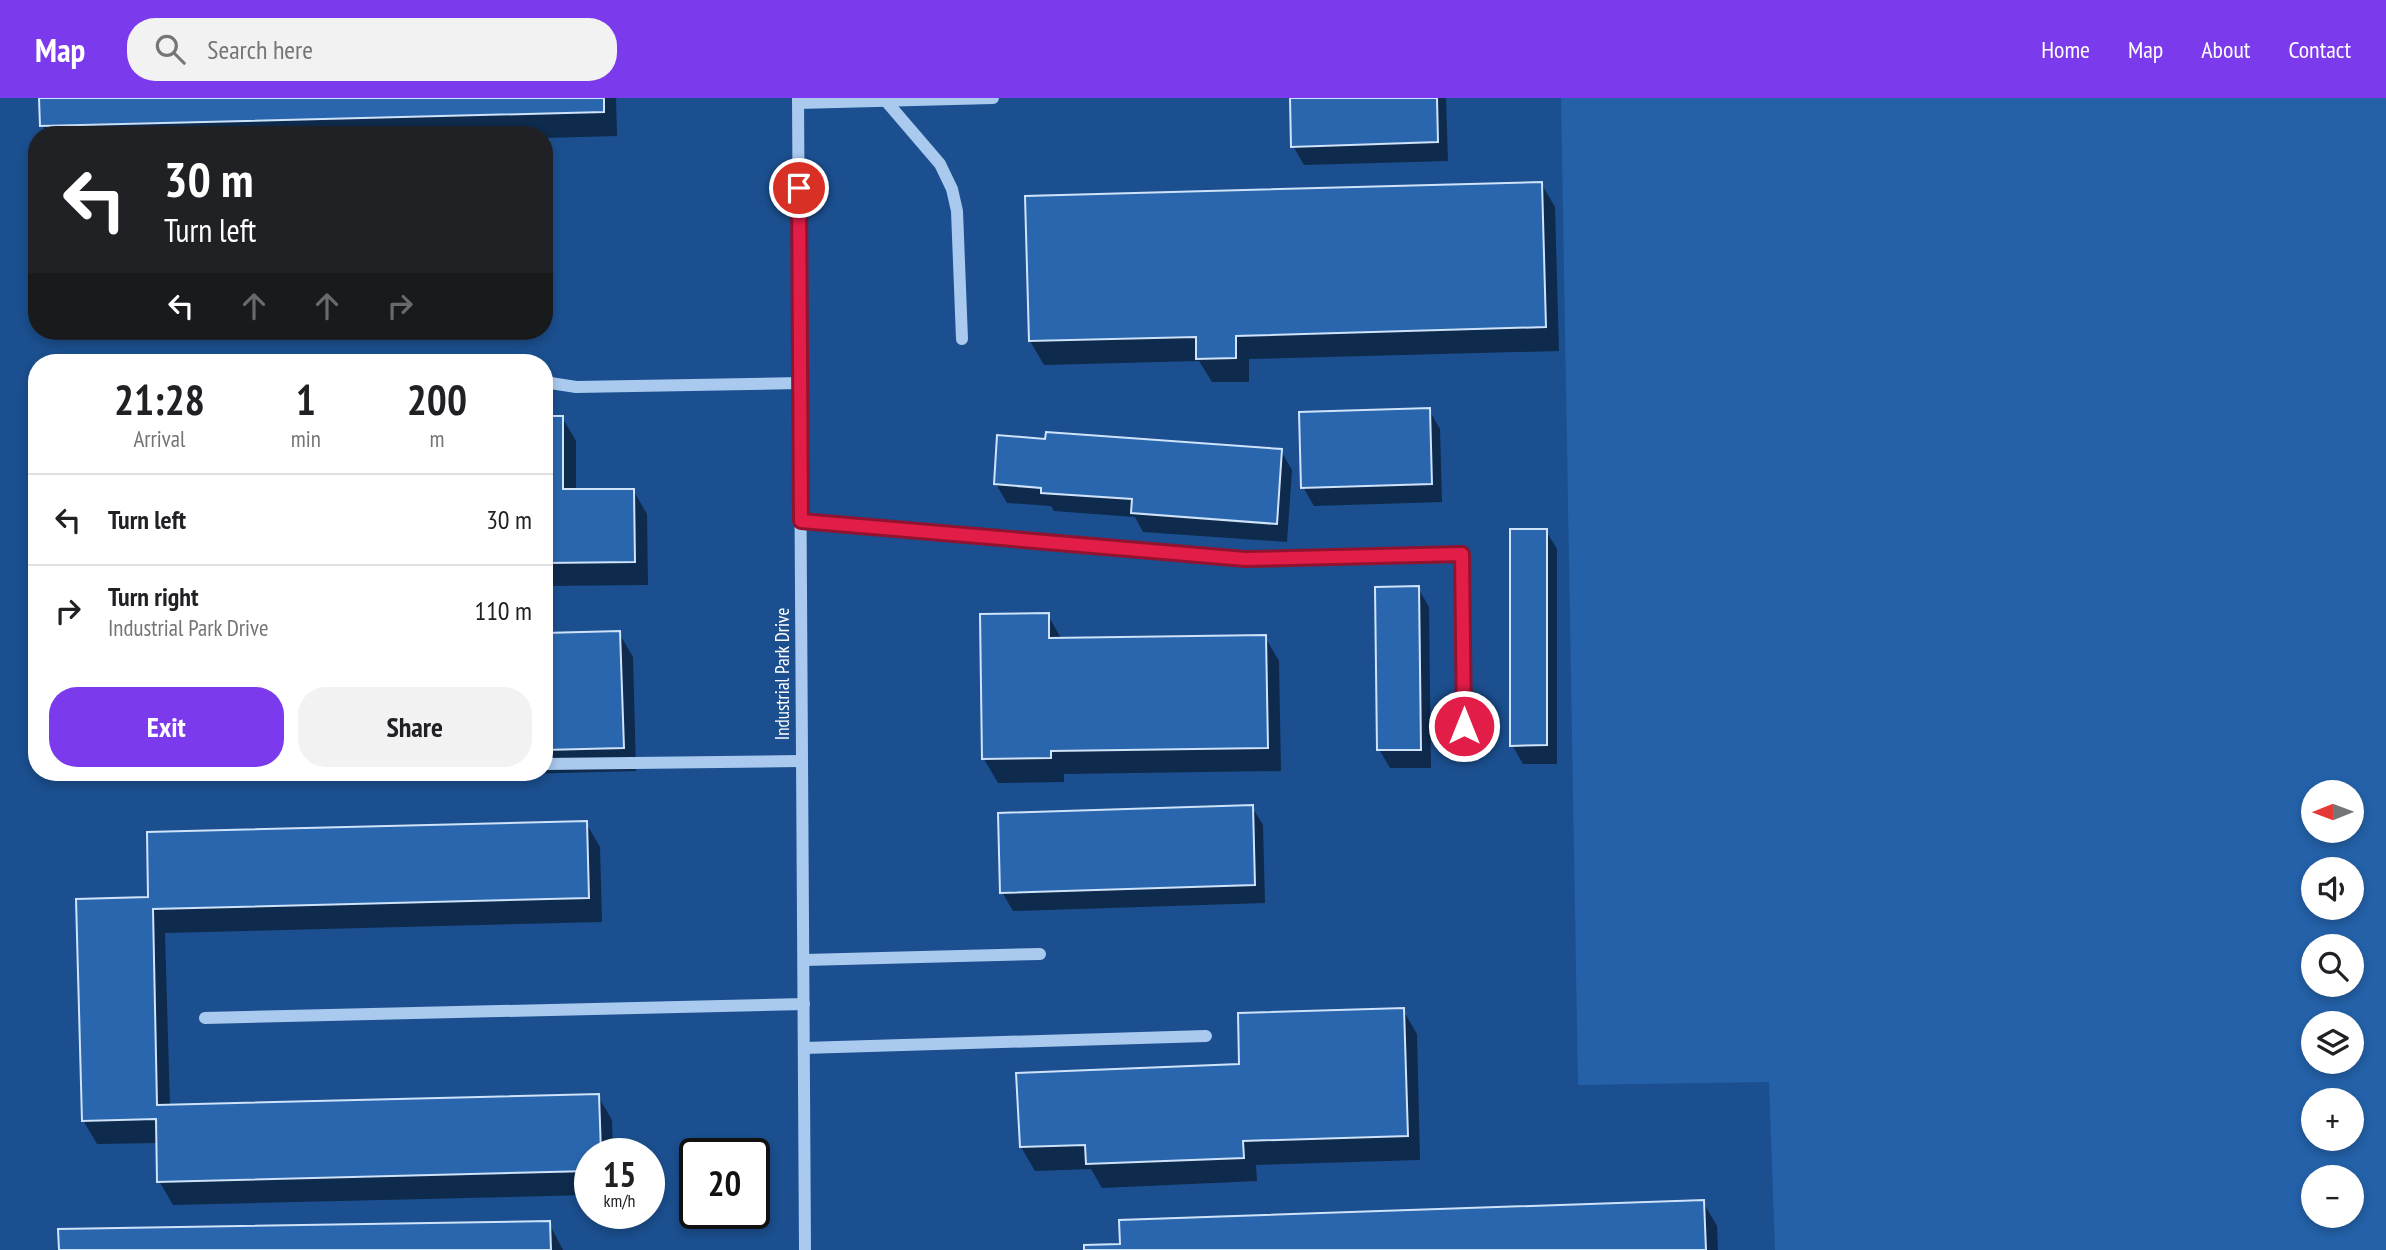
<!DOCTYPE html>
<meta charset="utf-8">
<style>
:root{--surface:#fff;--page:#f2f2f2;--text:#202124;--muted:#757577;--line:#e0e0e0;--accent:#7c3aed}
body{margin:0;font-family:"PT Sans Narrow",sans-serif;background:var(--page);color:var(--text);height:100vh;display:flex;flex-direction:column;font-size:26px;white-space:nowrap}
*{box-sizing:border-box;margin:0}
p{font-size:23px;color:var(--muted)}
.icon{flex:none;width:38px;height:38px;fill:none;stroke:currentColor;stroke-width:2;stroke-linecap:round;stroke-linejoin:round}
.map{position:relative;flex:1;overflow:hidden}
.sheet{position:absolute;left:28px;top:256px;width:525px;height:427px;display:flex;flex-direction:column;background:var(--surface);border-radius:28px;box-shadow:0 4px 10px #0003}
.sheet>*{flex:none}
.hud{position:absolute;left:28px;top:28px;width:525px;height:214px;border-radius:28px;box-shadow:0 4px 10px #0003;background:#202124;color:#fff;overflow:hidden}
.needle{width:46px;rotate:269deg}
.tools{position:absolute;left:2301px;top:682px;display:grid;gap:14px}
.tools a{display:grid;place-items:center;width:63px;height:63px;border-radius:50%;background:var(--surface);box-shadow:0 4px 10px #0003;font-size:35px}
.speed{position:absolute;left:574px;top:1040px;display:flex;gap:14px;font-size:35px;font-weight:700;text-align:center}
.speed>*{display:grid;place-content:center;width:91px;height:91px;border-radius:50%;background:var(--surface);box-shadow:0 4px 10px #0003;line-height:1}
.speed small{font-size:18px;font-weight:400}
.speed .limit{border:4px solid #111;border-radius:10px;background:#fff;color:#111}
.pin{position:absolute;display:grid;place-items:center;width:60px;height:60px;color:#fff;margin:-30px;border:4px solid #fff;border-radius:50%;box-shadow:0 2px 7px #0007}
.me{position:absolute;width:77px;margin:-38px;rotate:0deg;stroke-linejoin:round;filter:drop-shadow(0 0 5px #0008)}
.turn{display:flex;align-items:center;gap:24px;height:147px;padding:0 21px;font-size:32px}
.turn .icon{width:91px;height:91px;stroke-width:2.5}
.turn b{display:block;font-size:49px;line-height:60px}
.lanes{display:flex;align-items:center;height:66px;padding:0 21px;background:#0003;justify-content:center;gap:35px;direction:ltr}
.lanes .off{opacity:.35}
.eta{display:flex;justify-content:space-evenly;align-items:center;height:119px;text-align:center}
.eta b{font-size:42px;font-weight:800;line-height:49px}
.primary-button{display:flex;gap:14px;margin-top:auto;padding:14px 21px}
.primary-button a{flex:1;height:80px;border-radius:28px;background:var(--accent);color:#fff;font-size:28px;font-weight:800;line-height:80px;text-align:center}
.primary-button a+a{background:var(--page);color:var(--text)}
ul{padding:0;list-style:none}
li{display:flex;align-items:center;gap:21px;height:91px;padding:0 21px;border-top:2px solid var(--line)}
li div{flex:1}
li b{display:block;font-size:26px}
li em{font-style:normal}
header{display:flex;align-items:center;gap:42px;box-sizing:border-box;height:98px;padding:0 35px;background:var(--accent);color:#fff}
header strong{font-size:33px}
nav{display:flex;gap:38px;margin-inline-start:auto;font-size:24px}
.search{width:490px;height:63px;background:var(--page);display:flex;align-items:center;gap:18px;box-sizing:border-box;padding:0 24px;border-radius:28px;color:var(--muted);font-size:26px}
.map>svg:first-child{display:block}
.green{fill:#2461a8;fill-rule:evenodd}
.shadow{fill:#0007}
.building{fill:#2a66ad;stroke:#cfe3fa;stroke-width:2}
.lines{fill:none;stroke-linecap:round;stroke-linejoin:round}
.minor{stroke:#a9c9ee;stroke-width:12}
.route-casing{stroke:#92132f;stroke-width:18}
.route{stroke:#e11d48;stroke-width:12}
.labels{text-anchor:middle;dominant-baseline:central;stroke-width:7;stroke-linejoin:round;paint-order:stroke}
.street-label{font-size:19px;fill:#fff;stroke:#1b4f8f}
</style>
<header>
<strong>Map</strong>
<div class="search"><svg class="icon" aria-label="search" viewBox="0 0 24 24"><circle cx="10" cy="10" r="6"/><path d="M15 15l6 6"/></svg>Search here</div>
<nav><a>Home</a><a>Map</a><a>About</a><a>Contact</a></nav>
</header>
<div class="map">
<svg width="2386" height="1152" viewBox="0 0 2386 1152">
<rect width="100%" height="100%" fill="#1b4f8f"/>
<path class="green" d="M1561 0H2386V1152H1775L1769 984 1578 987ZM2314 695H2352V733H2314ZM2314 772H2352V810H2314ZM2314 849H2352V887H2314ZM2314 926H2352V964H2314ZM2314 1003H2352V1041H2314ZM2314 1080H2352V1118H2314Z"/>
<g class="shadow">
<polygon points="41,0 616,0 617,38 544,40 544,37 47,37 42,27"/>
<polygon points="1292,0 1446,0 1448,63 1304,67 1293,48"/>
<polygon points="1541,85 1555,109 1559,253 1249,261 1249,284 1212,284 1199,263 1044,267 1030,243"/>
<polygon points="1429,312 1440,331 1442,404 1314,408 1303,389"/>
<polygon points="562,319 576,343 576,393 633,392 647,416 648,487 544,488 544,320"/>
<polygon points="1281,353 1292,372 1287,444 1143,434 1135,419 1054,413 1051,408 1007,405 996,386"/>
<polygon points="1546,433 1557,451 1557,666 1523,666 1512,647"/>
<polygon points="1418,490 1429,509 1431,670 1390,670 1379,651"/>
<polygon points="1048,517 1062,542 1265,539 1279,563 1281,673 1064,676 1064,684 998,685 984,661"/>
<polygon points="619,535 633,559 636,673 522,676 520,674 544,674 544,537"/>
<polygon points="1252,709 1263,727 1265,805 1013,813 1002,794"/>
<polygon points="586,725 600,749 602,824 165,835 170,1009 598,998 612,1022 613,1055 590,1055 590,1097 173,1107 159,1083 158,1045 97,1046 83,1022 150,801"/>
<polygon points="1403,912 1417,936 1420,1062 1256,1067 1257,1083 1102,1090 1091,1071 1035,1073 1021,1049 1018,977 1241,968"/>
<polygon points="1703,1104 1717,1128 1718,1152 1086,1152"/>
<polygon points="549,1125 563,1152 61,1152"/>
</g>
<g class="building">
<polygon points="39,0 604,0 604,14 40,28"/>
<polygon points="1290,0 1437,0 1438,44 1291,49"/>
<polygon points="1542,84 1546,229 1236,238 1236,260 1196,261 1196,239 1029,243 1025,98"/>
<polygon points="1430,310 1432,386 1301,390 1299,314"/>
<polygon points="544,318 563,318 563,391 634,391 635,464 544,465"/>
<polygon points="1046,334 1282,351 1277,426 1131,415 1132,401 1041,395 1041,390 994,386 997,337 1045,341"/>
<polygon points="1510,431 1547,431 1547,647 1510,648"/>
<polygon points="1419,488 1421,652 1377,652 1375,489"/>
<polygon points="1049,515 1049,540 1266,537 1268,650 1051,653 1051,660 982,661 980,516"/>
<polygon points="620,533 624,650 544,652 544,535"/>
<polygon points="1253,707 1255,787 1000,795 998,715"/>
<polygon points="587,723 589,800 153,811 157,1007 599,996 601,1055 590,1055 590,1073 157,1084 156,1021 82,1023 76,801 148,799 147,734"/>
<polygon points="1404,910 1408,1038 1243,1043 1244,1060 1086,1066 1085,1047 1020,1049 1016,975 1239,966 1238,915"/>
<polygon points="1704,1102 1706,1152 1084,1152 1084,1147 1120,1146 1119,1122"/>
<polygon points="550,1123 551,1152 59,1152 58,1131"/>
</g>
<g class="lines">
<g class="minor">
<polyline points="798,0 805,1152"/>
<polyline points="886,3 940,66 952,91 957,113 962,241"/>
<polyline points="798,5 993,0"/>
<polyline points="265,264 386,262 402,264"/>
<polyline points="544,284 576,289 800,285"/>
<polyline points="801,423 1245,461 1462,456 1464,628"/>
<polyline points="544,666 801,663"/>
<polyline points="804,862 1040,856"/>
<polyline points="205,920 804,906"/>
<polyline points="804,950 1206,938"/>
</g>
</g>
<g class="lines">
<g class="route-casing">
<polyline id="route" points="799,90 801,423 1245,461 1462,456 1464,628"/>
</g>
<use href="#route" class="route"/>
</g>
<g class="labels">
<g class="street-label">
<text transform="translate(782 576) rotate(-90)">Industrial Park Drive</text>
</g>
</g>
</svg>
<div class="tools">
<a><svg class="needle" viewBox="-14 -14 28 28"><path d="M0-13l5 13h-10z" fill="#e53935"/><path d="M0 13l5-13h-10z" fill="#757577"/></svg></a>
<a><svg class="icon" aria-label="sound" viewBox="0 0 24 24"><path d="M4 9h4l5-4v14l-5-4H4zM17 9q2 3 0 6"/></svg></a>
<a><svg class="icon" aria-label="search" viewBox="0 0 24 24"><circle cx="10" cy="10" r="6"/><path d="M15 15l6 6"/></svg></a>
<a><svg class="icon" aria-label="layers" viewBox="0 0 24 24"><path d="M12 4l9 5-9 5-9-5zM3 14l9 5 9-5"/></svg></a>
<a>+</a>
<a>−</a>
</div>
<div class="speed"><div>15<small>km/h</small></div><div class="limit">20</div></div>
<div class="pin" style="left:799px;top:90px;background:#d93025"><svg class="icon" aria-label="arrive" viewBox="0 0 24 24"><path d="M6 21V4h12l-3 4 3 4H6"/></svg></div>
<svg class="me" style="left:1464px;top:628px" viewBox="-20 -20 40 40"><circle r="17" fill="#e11d48" stroke="#fff" stroke-width="3"/><path d="M0-11L8 9 0 5-8 9z" fill="#fff"/></svg>
<div class="hud">
<div class="turn"><svg class="icon" aria-label="left" viewBox="0 0 24 24"><path d="M17 20v-9H6M10 6l-5 5 5 5"/></svg><div><b>30 m</b>Turn left</div></div>
<div class="lanes"><svg class="icon" aria-label="left" viewBox="0 0 24 24"><path d="M17 20v-9H6M10 6l-5 5 5 5"/></svg><svg class="icon off" aria-label="ahead" viewBox="0 0 24 24"><path d="M12 20V5M6 11l6-6 6 6"/></svg><svg class="icon off" aria-label="ahead" viewBox="0 0 24 24"><path d="M12 20V5M6 11l6-6 6 6"/></svg><svg class="icon off" aria-label="right" viewBox="0 0 24 24"><path d="M7 20v-9h11M14 6l5 5-5 5"/></svg></div>
</div>
<section class="sheet">
<div class="eta">
<div><b>21:28</b><p>Arrival</p></div>
<div><b>1</b><p>min</p></div>
<div><b>200</b><p>m</p></div>
</div>
<ul>
<li><svg class="icon" aria-label="left" viewBox="0 0 24 24"><path d="M17 20v-9H6M10 6l-5 5 5 5"/></svg><div><b>Turn left</b></div><em>30 m</em></li>
<li><svg class="icon" aria-label="right" viewBox="0 0 24 24"><path d="M7 20v-9h11M14 6l5 5-5 5"/></svg><div><b>Turn right</b><p>Industrial Park Drive</p></div><em>110 m</em></li>
</ul>
<div class="primary-button"><a>Exit</a><a>Share</a></div>
</section>
</div>
